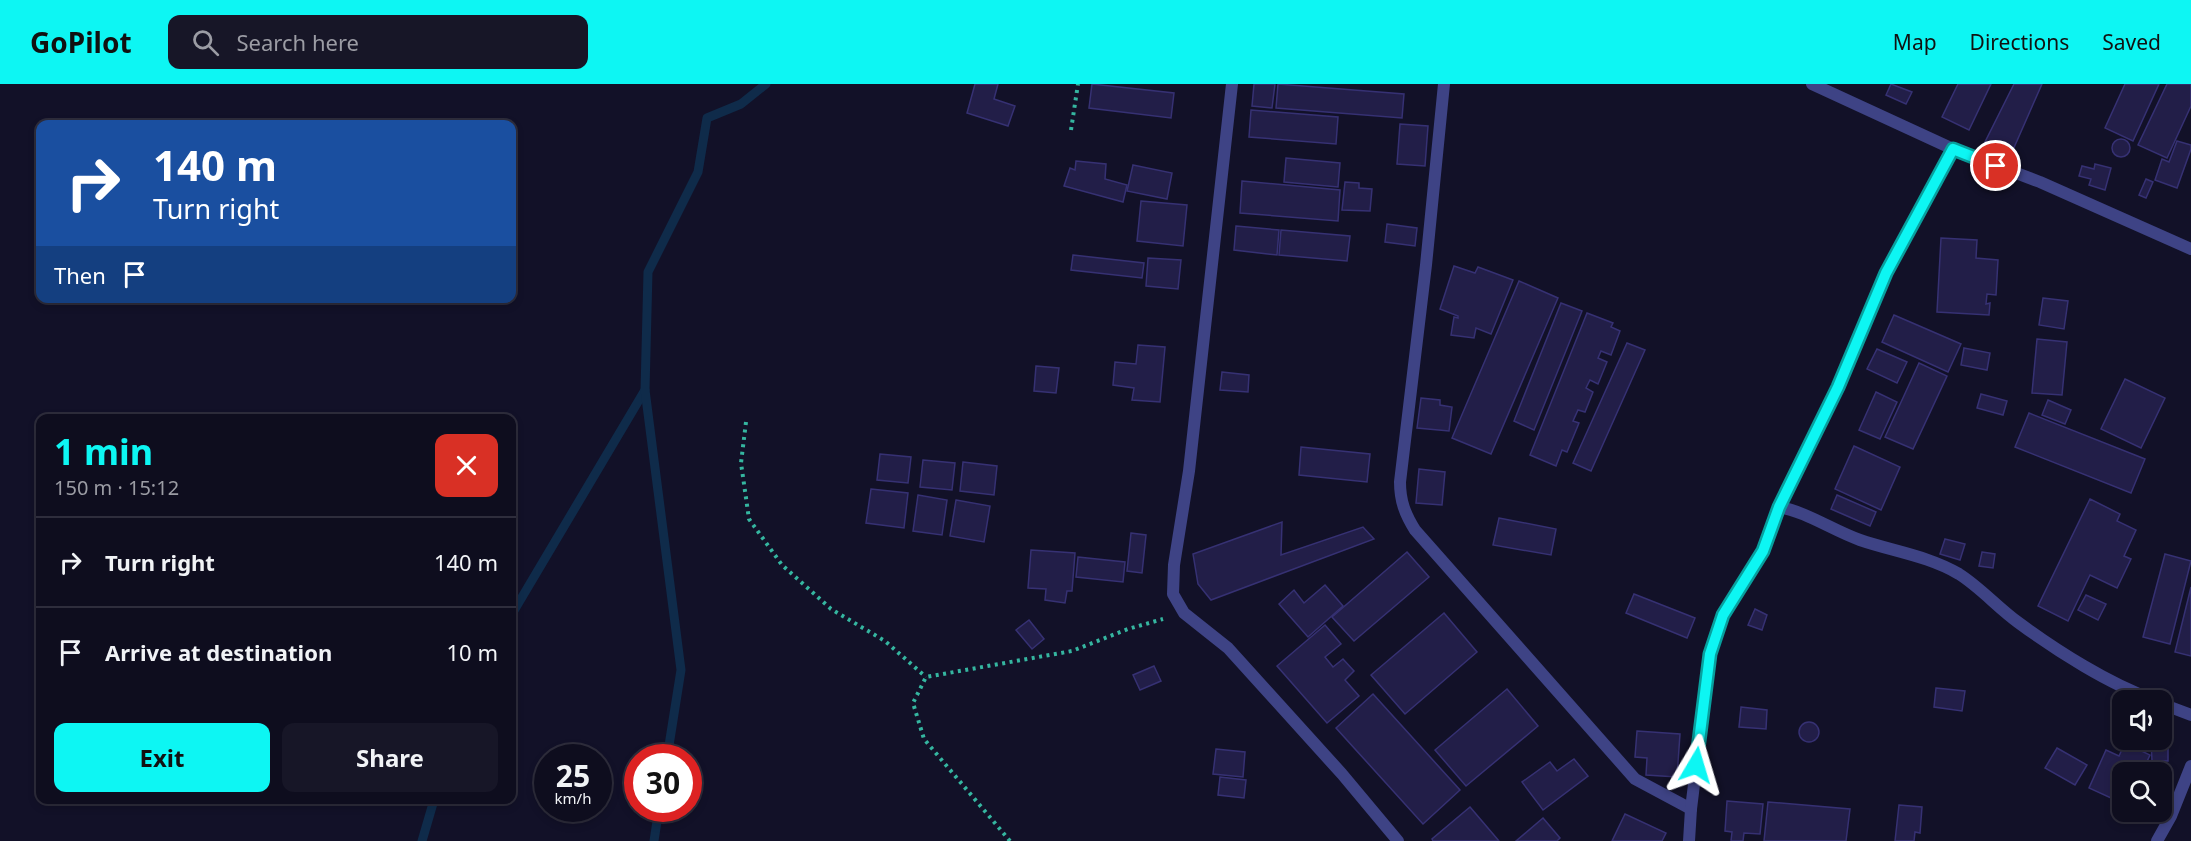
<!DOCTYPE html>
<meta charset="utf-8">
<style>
:root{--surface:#0e0d1e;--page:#171627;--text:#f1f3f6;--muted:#9b9ca4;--line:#2e2d3c;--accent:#0df6f3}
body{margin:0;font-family:"Noto Sans",sans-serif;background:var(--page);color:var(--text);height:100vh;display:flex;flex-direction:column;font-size:22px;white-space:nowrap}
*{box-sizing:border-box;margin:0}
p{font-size:20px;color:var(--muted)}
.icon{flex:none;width:33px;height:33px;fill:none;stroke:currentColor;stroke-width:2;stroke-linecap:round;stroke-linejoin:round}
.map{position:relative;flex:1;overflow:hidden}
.sheet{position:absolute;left:36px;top:330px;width:480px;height:390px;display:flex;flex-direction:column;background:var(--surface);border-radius:12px;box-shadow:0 3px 9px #0003,0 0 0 2px var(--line)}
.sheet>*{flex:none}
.banner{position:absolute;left:36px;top:36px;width:480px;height:183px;border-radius:12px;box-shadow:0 3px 9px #0003,0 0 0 2px var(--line);background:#1a4fa0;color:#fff;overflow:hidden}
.buttons{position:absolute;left:2112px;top:606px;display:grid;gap:12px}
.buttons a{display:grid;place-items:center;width:60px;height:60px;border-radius:12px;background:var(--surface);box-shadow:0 3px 9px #0003,0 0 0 2px var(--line);font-size:30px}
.speed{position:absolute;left:534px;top:660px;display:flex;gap:12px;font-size:30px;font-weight:700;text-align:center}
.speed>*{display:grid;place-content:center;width:78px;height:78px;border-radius:50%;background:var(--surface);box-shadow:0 3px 9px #0003,0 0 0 2px var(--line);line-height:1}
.speed small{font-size:15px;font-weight:400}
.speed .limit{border:9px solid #d22;background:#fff;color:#111}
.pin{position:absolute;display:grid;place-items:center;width:51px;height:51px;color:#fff;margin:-26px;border:3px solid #fff;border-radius:50%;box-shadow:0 2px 6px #0007}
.me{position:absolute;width:66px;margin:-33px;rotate:7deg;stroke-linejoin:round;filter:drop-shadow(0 0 4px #0008)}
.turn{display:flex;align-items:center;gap:21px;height:126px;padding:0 18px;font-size:27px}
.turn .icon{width:78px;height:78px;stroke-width:2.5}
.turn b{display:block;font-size:42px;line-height:51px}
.then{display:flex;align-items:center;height:57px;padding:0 18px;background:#0003;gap:12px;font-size:22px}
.round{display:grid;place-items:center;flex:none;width:63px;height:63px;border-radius:12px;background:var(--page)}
.summary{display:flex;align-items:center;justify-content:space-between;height:102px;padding:0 18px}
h1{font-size:36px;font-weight:700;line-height:45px;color:var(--accent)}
.primary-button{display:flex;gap:12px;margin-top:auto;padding:12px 18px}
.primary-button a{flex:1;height:69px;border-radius:12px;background:var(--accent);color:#111;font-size:24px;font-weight:700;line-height:69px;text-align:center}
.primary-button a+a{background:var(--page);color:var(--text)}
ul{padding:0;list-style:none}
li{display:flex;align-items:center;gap:18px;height:90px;padding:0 18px;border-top:2px solid var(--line)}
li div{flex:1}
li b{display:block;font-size:22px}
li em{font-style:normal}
header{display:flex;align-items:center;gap:36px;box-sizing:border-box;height:84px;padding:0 30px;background:var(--accent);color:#111}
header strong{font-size:28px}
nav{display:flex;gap:33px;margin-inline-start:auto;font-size:21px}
.search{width:420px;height:54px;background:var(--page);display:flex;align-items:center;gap:15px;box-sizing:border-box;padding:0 21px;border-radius:12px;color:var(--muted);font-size:22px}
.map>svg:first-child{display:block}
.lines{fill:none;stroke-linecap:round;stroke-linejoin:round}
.stream{stroke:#0f2b4a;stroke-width:9}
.building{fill:#221e48;stroke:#363173;stroke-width:1.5}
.path{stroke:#35b6a0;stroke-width:4;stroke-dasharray:3 4.5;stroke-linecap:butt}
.street{stroke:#3e4385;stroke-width:12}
.route-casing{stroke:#08a09e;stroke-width:15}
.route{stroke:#0df6f3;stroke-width:10}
</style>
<header>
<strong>GoPilot</strong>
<div class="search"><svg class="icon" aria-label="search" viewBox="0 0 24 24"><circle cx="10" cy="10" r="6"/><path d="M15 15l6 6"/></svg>Search here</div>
<nav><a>Map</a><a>Directions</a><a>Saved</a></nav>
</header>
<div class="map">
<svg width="2191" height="757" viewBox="0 0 2191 757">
<rect width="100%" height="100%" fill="#121128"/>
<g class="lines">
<g class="stream">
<polyline points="512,530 645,306"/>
<polyline points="667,674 681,586 645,306 648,188 698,88 707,34 741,20 766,0"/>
<polyline points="422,757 434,716"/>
<polyline points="654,757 659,724"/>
</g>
</g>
<g class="building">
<polygon points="975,0 998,0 994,15 1015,22 1008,42 967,29"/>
<polygon points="1092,0 1174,9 1171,34 1089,24"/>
<polygon points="1254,0 1275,0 1272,24 1252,22"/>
<polygon points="1278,0 1404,10 1402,34 1276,24"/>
<polygon points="1891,0 1912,8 1906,20 1886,11"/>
<polygon points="1958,0 1991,0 1969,46 1942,33"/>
<polygon points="2014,0 2042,0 2009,75 1983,62"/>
<polygon points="2125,0 2159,0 2133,57 2105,44"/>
<polygon points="2167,0 2191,0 2191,22 2167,74 2138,61"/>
<polygon points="1251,26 1338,33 1336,60 1249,53"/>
<polygon points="1400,40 1428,42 1425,82 1397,80"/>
<circle cx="2121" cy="64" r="9"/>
<polygon points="2177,57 2191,61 2191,65 2177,104 2155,96 2162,75 2169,78"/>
<polygon points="1286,74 1340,79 1338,103 1284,98"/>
<polygon points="1076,77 1106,80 1105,95 1127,101 1123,118 1064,102 1070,84 1075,86"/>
<polygon points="2095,80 2111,84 2105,106 2089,101 2091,95 2079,92 2082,82 2094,85"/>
<polygon points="1133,81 1172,89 1167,115 1127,107"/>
<polygon points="2146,95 2153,98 2146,114 2139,111"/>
<polygon points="1242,97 1340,106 1338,137 1240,129"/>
<polygon points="1345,98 1359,99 1359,104 1372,105 1370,127 1342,126"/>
<polygon points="1141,117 1187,121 1183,162 1137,157"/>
<polygon points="1387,140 1417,144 1415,162 1385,158"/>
<polygon points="1236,142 1279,146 1277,171 1234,166"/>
<polygon points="1281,146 1350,152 1347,177 1279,171"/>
<polygon points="1941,154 1977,156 1976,174 1998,176 1996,211 1987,210 1986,220 1990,219 1989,231 1937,228"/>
<polygon points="1073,171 1144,179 1142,194 1071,186"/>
<polygon points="1148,174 1181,176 1178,205 1146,202"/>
<polygon points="1454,182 1475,189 1478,183 1513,196 1491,250 1476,244 1474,254 1451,251 1454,233 1458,234 1458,232 1440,225"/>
<polygon points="1519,197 1558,214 1491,370 1452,354"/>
<polygon points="2043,214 2068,217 2064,245 2039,241"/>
<polygon points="1561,219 1582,227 1534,346 1514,337"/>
<polygon points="1587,229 1613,239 1611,243 1620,247 1611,271 1601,267 1598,274 1607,278 1598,300 1590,296 1586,304 1593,308 1585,328 1578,326 1573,337 1579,339 1567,368 1562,366 1556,382 1530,371"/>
<polygon points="1894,231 1961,260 1948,288 1882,258"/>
<polygon points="2037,255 2067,258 2062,311 2032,309"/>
<polygon points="1627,259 1645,266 1591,387 1573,379"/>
<polygon points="1138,261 1165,263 1160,318 1132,316 1134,304 1113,301 1115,278 1136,280"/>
<polygon points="1964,264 1990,269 1987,286 1961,281"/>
<polygon points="1877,265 1907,278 1897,299 1867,285"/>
<polygon points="1919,279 1947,292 1913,365 1885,353"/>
<polygon points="1036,282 1059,284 1056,309 1034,307"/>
<polygon points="1222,288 1249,291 1248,308 1220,306"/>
<polygon points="2125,295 2165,314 2141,364 2101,345"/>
<polygon points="1876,308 1897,318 1880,355 1859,346"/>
<polygon points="1981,310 2007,317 2003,331 1977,324"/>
<polygon points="1421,314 1440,316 1440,321 1452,323 1449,347 1417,344"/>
<polygon points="2048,316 2071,326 2065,340 2042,331"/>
<polygon points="2029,329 2145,375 2131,409 2015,363"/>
<polygon points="1854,362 1900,383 1881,426 1835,405"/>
<polygon points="1301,363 1370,370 1367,398 1299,391"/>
<polygon points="880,370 911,373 908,399 877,396"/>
<polygon points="923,376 955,379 952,406 920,403"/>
<polygon points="963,378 997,382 994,411 960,407"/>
<polygon points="1419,385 1445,388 1442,421 1416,419"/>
<polygon points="871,405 908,409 904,444 866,439"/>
<polygon points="918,411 947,416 942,451 913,447"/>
<polygon points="1837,411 1876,428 1870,442 1831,425"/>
<polygon points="2090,415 2120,430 2117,437 2136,446 2124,472 2131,475 2117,504 2090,491 2068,537 2038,522"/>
<polygon points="956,416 990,422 984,458 950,452"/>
<polygon points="1499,434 1556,445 1551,471 1493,461"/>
<polygon points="1282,438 1281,471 1363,443 1374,455 1211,516 1198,500 1193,470"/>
<polygon points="1131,449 1146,451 1142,489 1127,487"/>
<polygon points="1945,455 1965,460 1960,476 1940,470"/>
<polygon points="1031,466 1075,469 1072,507 1067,507 1065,519 1045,516 1046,505 1028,504"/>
<polygon points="1407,468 1429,493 1354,557 1332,533"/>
<polygon points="1982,468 1995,470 1993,484 1979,482"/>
<polygon points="2165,470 2191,477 2170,560 2143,553"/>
<polygon points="1078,473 1125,478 1123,498 1076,493"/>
<polygon points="1325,501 1343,522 1308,553 1279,520 1294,506 1304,519"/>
<polygon points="2191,503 2191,572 2175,568"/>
<polygon points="1634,510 1695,534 1687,554 1626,529"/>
<polygon points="2086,511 2106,520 2098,536 2078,526"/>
<polygon points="1755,525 1767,531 1762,546 1748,541"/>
<polygon points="1444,529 1477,568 1405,630 1371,591"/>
<polygon points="1029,536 1044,555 1032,565 1016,546"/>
<polygon points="1325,541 1341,560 1325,573 1333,583 1343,575 1354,587 1345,596 1359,612 1327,639 1277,582"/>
<polygon points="1154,582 1161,597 1140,606 1133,591"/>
<polygon points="1936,604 1965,607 1962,627 1934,623"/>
<polygon points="1507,605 1538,642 1466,702 1435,666"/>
<polygon points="1373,610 1460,706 1423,740 1336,644"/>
<polygon points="1741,623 1767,626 1766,645 1739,643"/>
<circle cx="1809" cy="648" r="10"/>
<polygon points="1637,647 1680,650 1677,693 1646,691 1647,674 1635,673"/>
<polygon points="2168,655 2168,677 2152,677 2151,656"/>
<polygon points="2125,659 2150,671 2144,684 2154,688 2122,688 2122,719 2089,704 2106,666 2119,672"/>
<polygon points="2057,664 2087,681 2075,701 2045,684"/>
<polygon points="1216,665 1245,668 1243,693 1213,690"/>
<polygon points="1574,675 1588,692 1543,726 1522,698 1550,678 1557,687"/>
<polygon points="1220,693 1246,696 1244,714 1218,711"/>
<polygon points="1727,717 1763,720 1760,750 1744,749 1743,757 1731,757 1732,748 1725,747"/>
<polygon points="1768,718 1850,725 1846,757 1764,757"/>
<polygon points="1899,721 1922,723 1920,749 1915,748 1914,757 1895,757"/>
<polygon points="1470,723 1499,757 1433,757 1432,755"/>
<polygon points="1625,730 1666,749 1662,757 1612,757"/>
<polygon points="1543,734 1560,754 1557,757 1516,757"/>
</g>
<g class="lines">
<g class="path">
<polyline points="1071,46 1078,0"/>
<polyline points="746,338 741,379 749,435 782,481 831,525 885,557 926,593"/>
<polyline points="1010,757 924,655 913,619 926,593 1072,567 1128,545 1163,535"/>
</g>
<g class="street">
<polyline points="1232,0 1189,387 1174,481 1173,510 1184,529 1228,564 1342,690 1398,757"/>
<path d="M1444 0 1426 181 1400 398C1400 417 1405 430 1415 446L1635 695 1691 725"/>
<polyline points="1812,0 1953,65 2040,98 2191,165"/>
<path d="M1779 423C1807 428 1832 446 1860 456 1892 467 1929 472 1959 490 1981 504 1998 524 2019 539 2057 567 2109 600 2154 616"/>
<polyline points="2162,620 2191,631"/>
<polyline points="1689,757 1691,725 1710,570 1723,531 1763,467 1779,423 1838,303 1886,189 1953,65"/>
<polyline points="2157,757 2171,732 2191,682"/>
</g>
</g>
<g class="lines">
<g class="route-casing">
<polyline id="route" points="1696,681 1710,570 1723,531 1763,467 1779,423 1838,303 1886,189 1953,65 1996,82"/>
</g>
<use href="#route" class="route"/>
</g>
</svg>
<div class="buttons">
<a><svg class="icon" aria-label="sound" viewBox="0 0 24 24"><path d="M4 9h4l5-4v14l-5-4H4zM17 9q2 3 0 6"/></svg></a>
<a><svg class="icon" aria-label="search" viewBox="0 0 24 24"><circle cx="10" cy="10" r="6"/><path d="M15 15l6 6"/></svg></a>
</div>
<div class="speed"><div>25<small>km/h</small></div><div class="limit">30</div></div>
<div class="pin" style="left:1996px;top:82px;background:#d93025"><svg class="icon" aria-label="arrive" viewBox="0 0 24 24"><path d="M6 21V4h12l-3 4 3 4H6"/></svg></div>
<svg class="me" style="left:1696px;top:681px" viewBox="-20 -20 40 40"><path d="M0-17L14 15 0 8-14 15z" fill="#0df6f3" stroke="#fff" stroke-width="4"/></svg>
<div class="banner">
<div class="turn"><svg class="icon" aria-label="right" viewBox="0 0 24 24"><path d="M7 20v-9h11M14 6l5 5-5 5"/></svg><div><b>140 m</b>Turn right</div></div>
<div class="then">Then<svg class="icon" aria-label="arrive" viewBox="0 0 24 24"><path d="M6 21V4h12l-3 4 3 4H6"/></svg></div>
</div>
<section class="sheet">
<div class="summary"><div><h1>1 min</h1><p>150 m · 15:12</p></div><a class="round" style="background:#d93025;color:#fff"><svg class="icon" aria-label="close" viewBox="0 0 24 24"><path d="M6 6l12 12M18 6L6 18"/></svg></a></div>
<ul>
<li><svg class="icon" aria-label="right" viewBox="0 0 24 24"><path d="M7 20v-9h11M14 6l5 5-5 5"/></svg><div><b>Turn right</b></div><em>140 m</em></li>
<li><svg class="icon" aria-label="arrive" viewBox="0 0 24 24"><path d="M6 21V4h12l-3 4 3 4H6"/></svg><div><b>Arrive at destination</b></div><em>10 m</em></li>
</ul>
<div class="primary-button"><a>Exit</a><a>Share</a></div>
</section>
</div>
